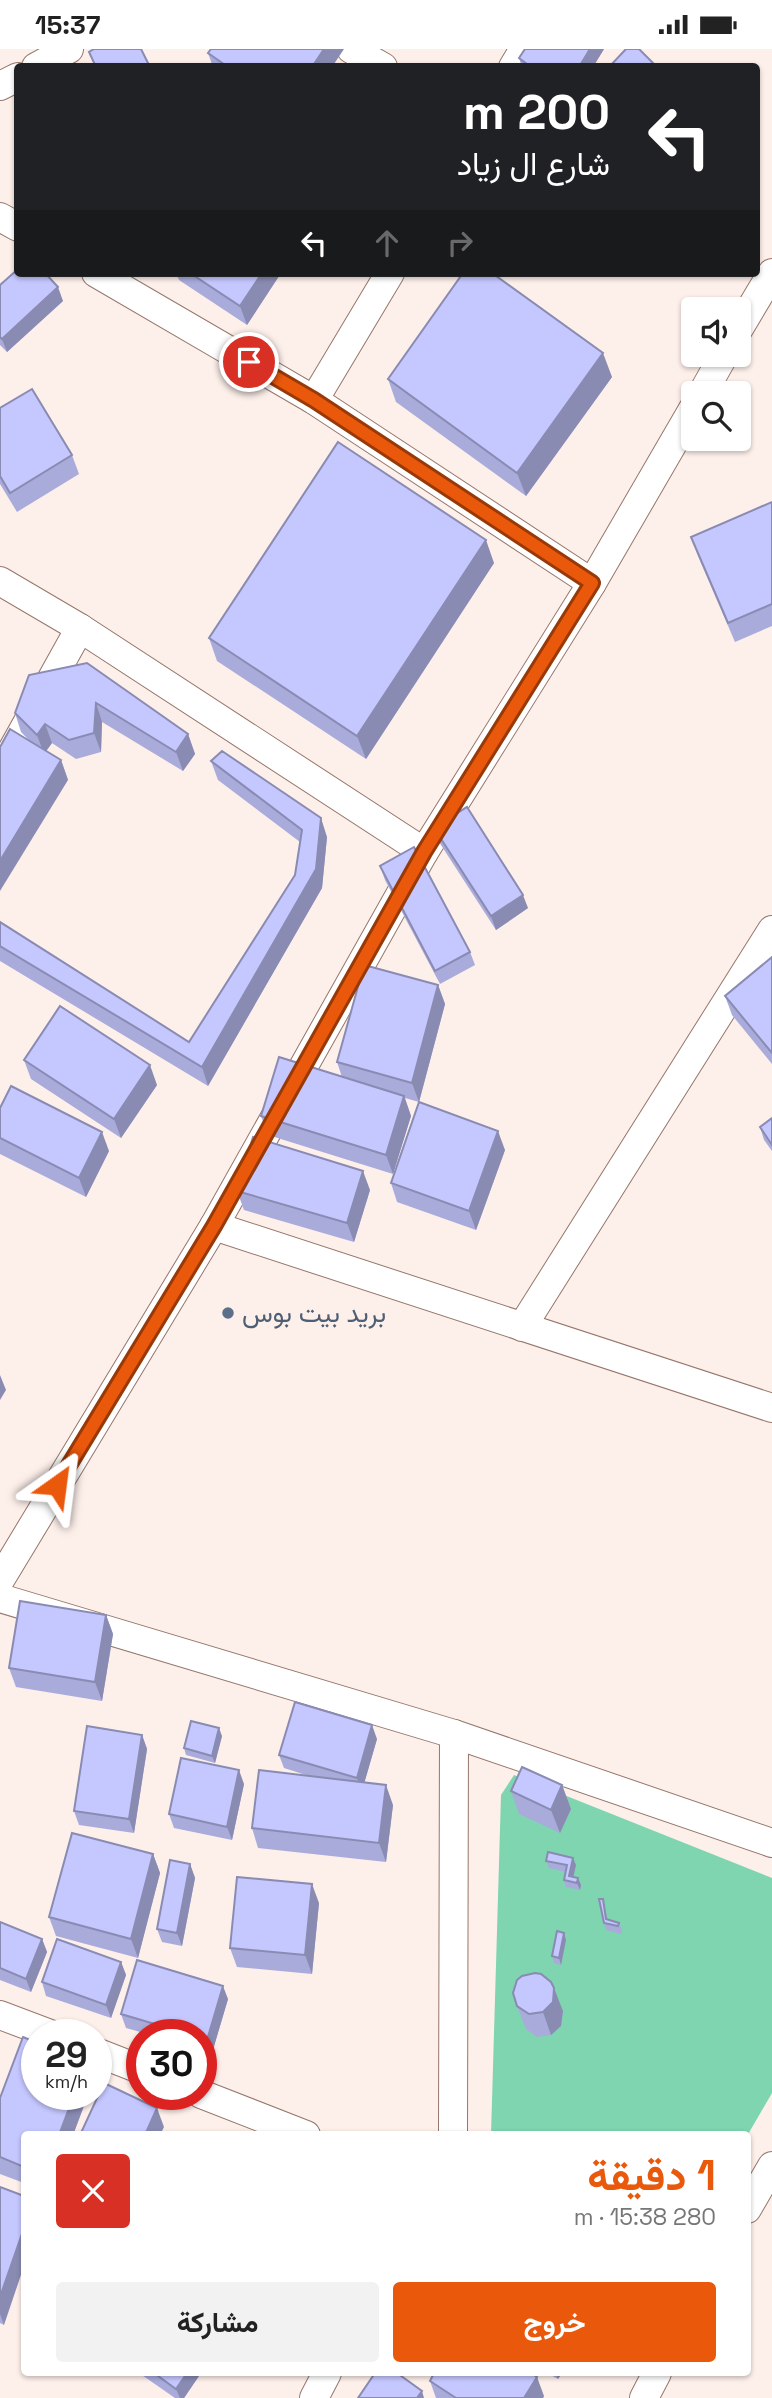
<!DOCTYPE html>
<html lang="ar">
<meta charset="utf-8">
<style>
:root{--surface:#fff;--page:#f2f2f2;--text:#222;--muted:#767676;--accent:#ea580c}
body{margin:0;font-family:"Space Grotesk",Vazirmatn,sans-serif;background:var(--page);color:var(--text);direction:rtl;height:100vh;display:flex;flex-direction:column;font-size:26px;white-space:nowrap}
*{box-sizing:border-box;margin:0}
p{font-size:23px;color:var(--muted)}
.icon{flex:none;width:38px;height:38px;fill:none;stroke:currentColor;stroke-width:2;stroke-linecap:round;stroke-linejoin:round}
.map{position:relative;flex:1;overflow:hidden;direction:ltr}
.side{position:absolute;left:21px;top:2082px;width:730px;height:245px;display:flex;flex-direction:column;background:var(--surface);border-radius:7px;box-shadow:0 2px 5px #0004;direction:rtl}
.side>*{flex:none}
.top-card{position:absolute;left:14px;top:14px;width:746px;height:214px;border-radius:7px;box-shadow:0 2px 5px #0004;direction:rtl;background:#202124;color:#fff;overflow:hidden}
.controls{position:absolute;left:681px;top:248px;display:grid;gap:14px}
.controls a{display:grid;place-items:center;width:70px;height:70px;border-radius:7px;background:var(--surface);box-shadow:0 2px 5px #0004;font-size:35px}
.speed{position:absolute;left:21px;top:1970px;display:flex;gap:14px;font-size:35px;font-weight:700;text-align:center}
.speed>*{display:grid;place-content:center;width:91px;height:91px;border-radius:50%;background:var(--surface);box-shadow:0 2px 5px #0004;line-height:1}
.speed small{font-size:18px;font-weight:400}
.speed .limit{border:10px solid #d22;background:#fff;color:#111}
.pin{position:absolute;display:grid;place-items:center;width:60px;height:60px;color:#fff;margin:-30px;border:4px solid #fff;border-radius:50%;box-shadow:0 2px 7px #0007}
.me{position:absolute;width:77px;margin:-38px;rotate:31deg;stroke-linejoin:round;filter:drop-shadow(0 0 5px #0008)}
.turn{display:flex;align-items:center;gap:24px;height:147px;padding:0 35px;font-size:32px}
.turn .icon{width:91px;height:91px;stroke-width:2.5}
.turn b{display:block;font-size:49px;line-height:60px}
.lanes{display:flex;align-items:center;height:66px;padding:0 35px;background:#0003;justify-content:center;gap:35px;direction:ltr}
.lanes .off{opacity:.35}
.round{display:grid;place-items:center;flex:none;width:74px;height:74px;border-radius:7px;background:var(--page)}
.head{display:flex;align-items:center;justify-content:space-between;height:119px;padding:0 35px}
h1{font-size:42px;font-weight:700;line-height:52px;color:var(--accent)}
.button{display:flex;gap:14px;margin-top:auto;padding:14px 35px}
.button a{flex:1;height:80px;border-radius:7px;background:var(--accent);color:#fff;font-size:28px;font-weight:700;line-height:80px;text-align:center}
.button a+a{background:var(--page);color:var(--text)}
.status{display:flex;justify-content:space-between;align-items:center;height:49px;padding:0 35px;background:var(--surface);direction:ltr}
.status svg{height:19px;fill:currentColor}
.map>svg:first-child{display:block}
.green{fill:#7ed5b0}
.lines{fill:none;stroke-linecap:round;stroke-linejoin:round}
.street-casing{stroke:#96776b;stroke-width:30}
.street{stroke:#fff;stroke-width:28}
.wall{fill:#a9abdb}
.shaded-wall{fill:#8a8bb2}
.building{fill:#c5c7ff;stroke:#8a8bb2;stroke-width:2}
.route-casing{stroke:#983908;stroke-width:18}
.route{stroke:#ea580c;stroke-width:12}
.service-dot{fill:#5c6f8a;stroke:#fdefea;stroke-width:2.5}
.labels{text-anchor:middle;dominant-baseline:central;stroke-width:5;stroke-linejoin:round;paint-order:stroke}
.service-label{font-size:26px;fill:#4e5e75;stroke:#fdefea;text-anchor:start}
</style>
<div class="status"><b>15:37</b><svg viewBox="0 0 49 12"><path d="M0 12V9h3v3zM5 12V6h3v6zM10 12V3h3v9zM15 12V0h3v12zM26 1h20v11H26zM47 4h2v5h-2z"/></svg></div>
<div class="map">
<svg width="772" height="2349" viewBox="0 0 772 2349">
<rect width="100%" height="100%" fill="#fdefea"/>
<polygon class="green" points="514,1726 772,1829 772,2044 747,2087 491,2086 501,1746"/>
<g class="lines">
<g class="street-casing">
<g id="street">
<polyline points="351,0 383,18"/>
<polyline points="36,18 69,0"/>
<polyline points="513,18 524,0"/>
<polyline points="0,37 18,28"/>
<polyline points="0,168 18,178"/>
<polyline points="96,224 314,351 592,534"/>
<polyline points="738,281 772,224"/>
<polyline points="702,345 724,306"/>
<polyline points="314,351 390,224"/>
<polyline points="0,532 80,579 424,803"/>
<polyline points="0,723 80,579"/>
<polyline points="214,1177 772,1359"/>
<polyline points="522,1278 772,881"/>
<polyline points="0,1531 214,1177 424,803 592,534 693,360"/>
<polyline points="0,1549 454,1685 772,1794"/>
<polyline points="0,1966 53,1986"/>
<polyline points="96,2003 142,2021"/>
<polyline points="201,2045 306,2086"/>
<polyline points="453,2086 454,1685"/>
<polyline points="747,2160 772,2117"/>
<polyline points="314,2349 327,2324"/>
<polyline points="644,2349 657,2324"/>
</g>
</g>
<use href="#street" class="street"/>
</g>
<g class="wall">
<polygon points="604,0 593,18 522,18 519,9"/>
<polygon points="208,4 332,18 213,18"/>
<polygon points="176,224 281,224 247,276 179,231"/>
<polygon points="0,236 63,252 7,303 0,296"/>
<polygon points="612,328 526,447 396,353 388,330"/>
<polygon points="0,359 72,406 79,425 17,463 0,435"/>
<polygon points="772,453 772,577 735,593 698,507 691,488"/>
<polygon points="494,514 366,710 217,612 209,589"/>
<polygon points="29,626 188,685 195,705 183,722 102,673 101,703 76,710 52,694 46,702 61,711 68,731 21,683 15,664"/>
<polygon points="211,712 327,788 322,839 208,1037 0,912 0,873 189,993 295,826 300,793 218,731"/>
<polygon points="434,779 528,859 496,881 439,793"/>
<polygon points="380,817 470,903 475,916 440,935 385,831"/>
<polygon points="772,908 772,1015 732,966 725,947"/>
<polygon points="438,936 445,955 419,1053 405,1049 411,1067 393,1125 268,1086 261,1067 342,1028 337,1013"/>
<polygon points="24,1011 157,1036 121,1089 31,1030"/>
<polygon points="0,1059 109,1102 86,1148 0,1105"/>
<polygon points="772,1069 772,1102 764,1091 760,1078"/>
<polygon points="505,1101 476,1181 397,1153 391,1134"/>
<polygon points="370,1141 354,1193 244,1161 237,1142"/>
<polygon points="106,1566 113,1585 102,1652 16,1638 9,1619"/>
<polygon points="142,1686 147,1700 134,1784 79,1776 74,1762"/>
<polygon points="222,1687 215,1714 186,1706 184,1699"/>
<polygon points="377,1690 364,1734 393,1756 386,1813 258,1799 252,1779 312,1728 284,1719 279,1706"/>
<polygon points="244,1735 232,1791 174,1779 169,1765"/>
<polygon points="562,1736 571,1760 560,1784 519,1765 511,1742"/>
<polygon points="153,1805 160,1824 138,1909 56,1887 49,1868"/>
<polygon points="546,1812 576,1816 573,1828 578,1829 581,1836 580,1841 566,1838 564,1831 566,1823 549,1819"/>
<polygon points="190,1815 195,1829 182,1897 162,1893 157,1880"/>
<polygon points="603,1850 608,1871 619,1874 622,1881 621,1885 606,1881 604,1874"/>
<polygon points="319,1854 312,1925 237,1918 230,1899"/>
<polygon points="0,1873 42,1890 47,1903 31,1943 0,1931"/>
<polygon points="564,1884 566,1891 561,1916 554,1914 552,1907"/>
<polygon points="121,1913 126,1926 111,1969 46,1947 42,1933"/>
<polygon points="228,1950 212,2004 201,2001 201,1986 151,1986 126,1979 121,1965"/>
<polygon points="517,1957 563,1962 561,1977 551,1986 537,1988 526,1980"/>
<polygon points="37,2046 88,2046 73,2086 24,2086 24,2134 0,2125 0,2049"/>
<polygon points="0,2138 4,2276 0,2274"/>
<polygon points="139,2324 201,2324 184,2349 175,2349"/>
<polygon points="547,2324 562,2324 558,2330"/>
<polygon points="430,2332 544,2347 543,2349 436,2349"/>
</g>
<g class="shaded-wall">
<polygon points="324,0 344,0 332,18 312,18"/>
<polygon points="590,0 604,0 593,18 579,18"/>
<polygon points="262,224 281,224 247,276 240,257"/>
<polygon points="58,238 63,252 7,303 2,290"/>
<polygon points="603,304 612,328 526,447 517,424"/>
<polygon points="486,491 494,514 366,710 357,687"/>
<polygon points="96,654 102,673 101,703 94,684"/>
<polygon points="45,675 52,694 44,705 37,686"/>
<polygon points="188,685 195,705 183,722 176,703"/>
<polygon points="61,711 68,731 0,842 0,812"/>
<polygon points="321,769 327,788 322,839 208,1037 202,1018 316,820"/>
<polygon points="523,846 528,859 496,881 491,867"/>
<polygon points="438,936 445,955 419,1053 412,1034"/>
<polygon points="150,1016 157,1036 121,1089 114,1070"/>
<polygon points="404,1047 411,1067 393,1125 386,1106"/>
<polygon points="498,1082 505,1101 476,1181 469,1162"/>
<polygon points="102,1083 109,1102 86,1148 79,1129"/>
<polygon points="363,1122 370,1141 354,1193 347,1174"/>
<polygon points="0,1326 6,1341 0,1351"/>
<polygon points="106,1566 113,1585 102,1652 95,1633"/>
<polygon points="372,1676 377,1690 362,1742 357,1729"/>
<polygon points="219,1679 222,1687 215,1714 212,1707"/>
<polygon points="142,1686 147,1700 134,1784 129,1770"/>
<polygon points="239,1721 244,1735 232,1791 227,1778"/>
<polygon points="386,1736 393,1756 386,1813 379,1794"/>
<polygon points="562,1736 571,1760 560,1784 551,1761"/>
<polygon points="153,1805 160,1824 138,1909 131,1890"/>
<polygon points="573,1809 576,1816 572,1834 569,1827"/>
<polygon points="190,1815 195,1829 182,1897 177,1884"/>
<polygon points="578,1829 581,1836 580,1841 577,1834"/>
<polygon points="312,1835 319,1854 312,1925 305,1906"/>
<polygon points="564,1884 566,1891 561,1916 559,1909"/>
<polygon points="42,1890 47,1903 31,1943 26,1930"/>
<polygon points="121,1913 126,1926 111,1969 106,1956"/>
<polygon points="223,1937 228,1950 212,2004 207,1991"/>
<polygon points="554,1939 563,1962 561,1977 551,1986 543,1963"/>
<polygon points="74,2046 88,2046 73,2086 59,2086"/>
<polygon points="157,2059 164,2078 160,2086 145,2086"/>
<polygon points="24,2179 24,2217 4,2276 0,2265 0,2248"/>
<polygon points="187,2324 201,2324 184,2349 180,2349 176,2340"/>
<polygon points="556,2324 562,2324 558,2330"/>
<polygon points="537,2328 544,2347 543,2349 524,2349"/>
<polygon points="422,2342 424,2349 417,2349"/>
</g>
<g class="building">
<polygon points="94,0 141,0 150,18 96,18 89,3"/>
<polygon points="211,0 324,0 312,18 228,18 208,4"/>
<polygon points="525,0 590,0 579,18 531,18 519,9"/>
<polygon points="626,0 639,0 657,18 609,18"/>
<polygon points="18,220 18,224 45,224 58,238 2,290 0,288 0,236"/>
<polygon points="190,224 262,224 240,257"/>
<polygon points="463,224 492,224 603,304 517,424 388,330"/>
<polygon points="32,340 72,406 10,444 0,427 0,359"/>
<polygon points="338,393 486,491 357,687 209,589"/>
<polygon points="772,453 772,555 728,574 691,488"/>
<polygon points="87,614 188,685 176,703 96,654 94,684 69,691 45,675 37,686 15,664 29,626"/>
<polygon points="10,680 61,711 0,812 0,698"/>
<polygon points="222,702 321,769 316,820 202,1018 0,897 0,873 189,993 295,826 302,781 211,712"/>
<polygon points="467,758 523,846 491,867 434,779"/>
<polygon points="414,798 470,903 435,922 380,817"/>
<polygon points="772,908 772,1004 725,947"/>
<polygon points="364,916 438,936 412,1034 337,1013"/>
<polygon points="60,957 150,1016 114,1070 24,1011"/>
<polygon points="279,1008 404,1047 386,1106 261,1067"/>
<polygon points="11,1037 102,1083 79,1129 0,1089 0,1059"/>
<polygon points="419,1053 498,1082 469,1162 391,1134"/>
<polygon points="772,1069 772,1096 760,1078"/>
<polygon points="253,1088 363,1122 347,1174 237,1142"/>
<polygon points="20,1552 106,1566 95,1633 9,1619"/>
<polygon points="295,1653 372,1676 357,1729 279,1706"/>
<polygon points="191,1672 219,1679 212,1707 184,1699"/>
<polygon points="87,1677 142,1686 129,1770 74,1762"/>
<polygon points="181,1709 239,1721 227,1778 169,1765"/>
<polygon points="522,1718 562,1736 551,1761 511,1742"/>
<polygon points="259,1721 386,1736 379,1794 252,1779"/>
<polygon points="72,1784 153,1805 131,1890 49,1868"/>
<polygon points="548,1803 573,1809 569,1827 578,1829 577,1834 564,1831 567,1816 546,1812"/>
<polygon points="170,1811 190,1815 177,1884 157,1880"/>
<polygon points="237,1828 312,1835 305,1906 230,1899"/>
<polygon points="599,1850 603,1850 606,1870 619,1874 618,1877 604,1874"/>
<polygon points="0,1873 42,1890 26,1930 0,1919"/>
<polygon points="557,1882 564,1884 559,1909 552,1907"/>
<polygon points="57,1890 121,1913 106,1956 42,1933"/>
<polygon points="137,1911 223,1937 207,1991 201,1989 201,1986 192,1986 121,1965"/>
<polygon points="535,1924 541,1925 551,1933 554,1939 553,1953 543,1963 529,1965 517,1957 513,1944 517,1931 522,1927"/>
<polygon points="23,1988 37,1994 37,2046 74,2046 59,2086 24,2086 24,2118 0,2108 0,2049"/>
<polygon points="104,2034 157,2059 145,2086 80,2086"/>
<polygon points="0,2138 24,2147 24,2179 0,2248"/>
<polygon points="154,2324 187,2324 176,2340"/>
<polygon points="375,2324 397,2324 422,2342 417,2349 358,2349"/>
<polygon points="434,2324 531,2324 537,2328 524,2349 456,2349 430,2332"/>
</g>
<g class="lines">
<g class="route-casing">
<polyline id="route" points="57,1436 214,1177 424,803 592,534 314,351 249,313"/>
</g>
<use href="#route" class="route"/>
</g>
<circle class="service-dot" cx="228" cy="1264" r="7"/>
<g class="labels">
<g class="service-label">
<text x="242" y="1264">بريد بيت بوس</text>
</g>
</g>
</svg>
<div class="controls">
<a><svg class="icon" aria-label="sound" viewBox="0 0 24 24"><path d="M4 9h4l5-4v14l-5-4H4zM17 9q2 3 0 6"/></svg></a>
<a><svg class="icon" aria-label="search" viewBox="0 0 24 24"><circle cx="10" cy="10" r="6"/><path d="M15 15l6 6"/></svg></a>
</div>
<div class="speed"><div>29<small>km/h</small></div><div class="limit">30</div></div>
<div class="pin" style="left:249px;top:313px;background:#d93025"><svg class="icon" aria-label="arrive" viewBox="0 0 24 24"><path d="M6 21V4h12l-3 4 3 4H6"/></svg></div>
<svg class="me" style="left:57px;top:1436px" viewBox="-20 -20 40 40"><path d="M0-17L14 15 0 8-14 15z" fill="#ea580c" stroke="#fff" stroke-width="4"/></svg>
<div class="top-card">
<div class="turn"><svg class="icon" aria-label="left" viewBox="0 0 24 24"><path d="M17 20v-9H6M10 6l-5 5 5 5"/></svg><div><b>200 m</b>شارع ال زياد</div></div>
<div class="lanes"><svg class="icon" aria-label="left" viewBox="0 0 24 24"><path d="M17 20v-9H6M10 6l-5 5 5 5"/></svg><svg class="icon off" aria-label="ahead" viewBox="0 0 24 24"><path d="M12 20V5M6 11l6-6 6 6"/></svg><svg class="icon off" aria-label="right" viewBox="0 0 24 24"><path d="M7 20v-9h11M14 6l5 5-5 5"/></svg></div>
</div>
<section class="side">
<div class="head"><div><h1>1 دقيقة</h1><p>280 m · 15:38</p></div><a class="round" style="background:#d93025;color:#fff"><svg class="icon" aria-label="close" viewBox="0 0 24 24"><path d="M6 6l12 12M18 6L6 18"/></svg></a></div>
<div class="button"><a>خروج</a><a>مشاركة</a></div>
</section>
</div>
